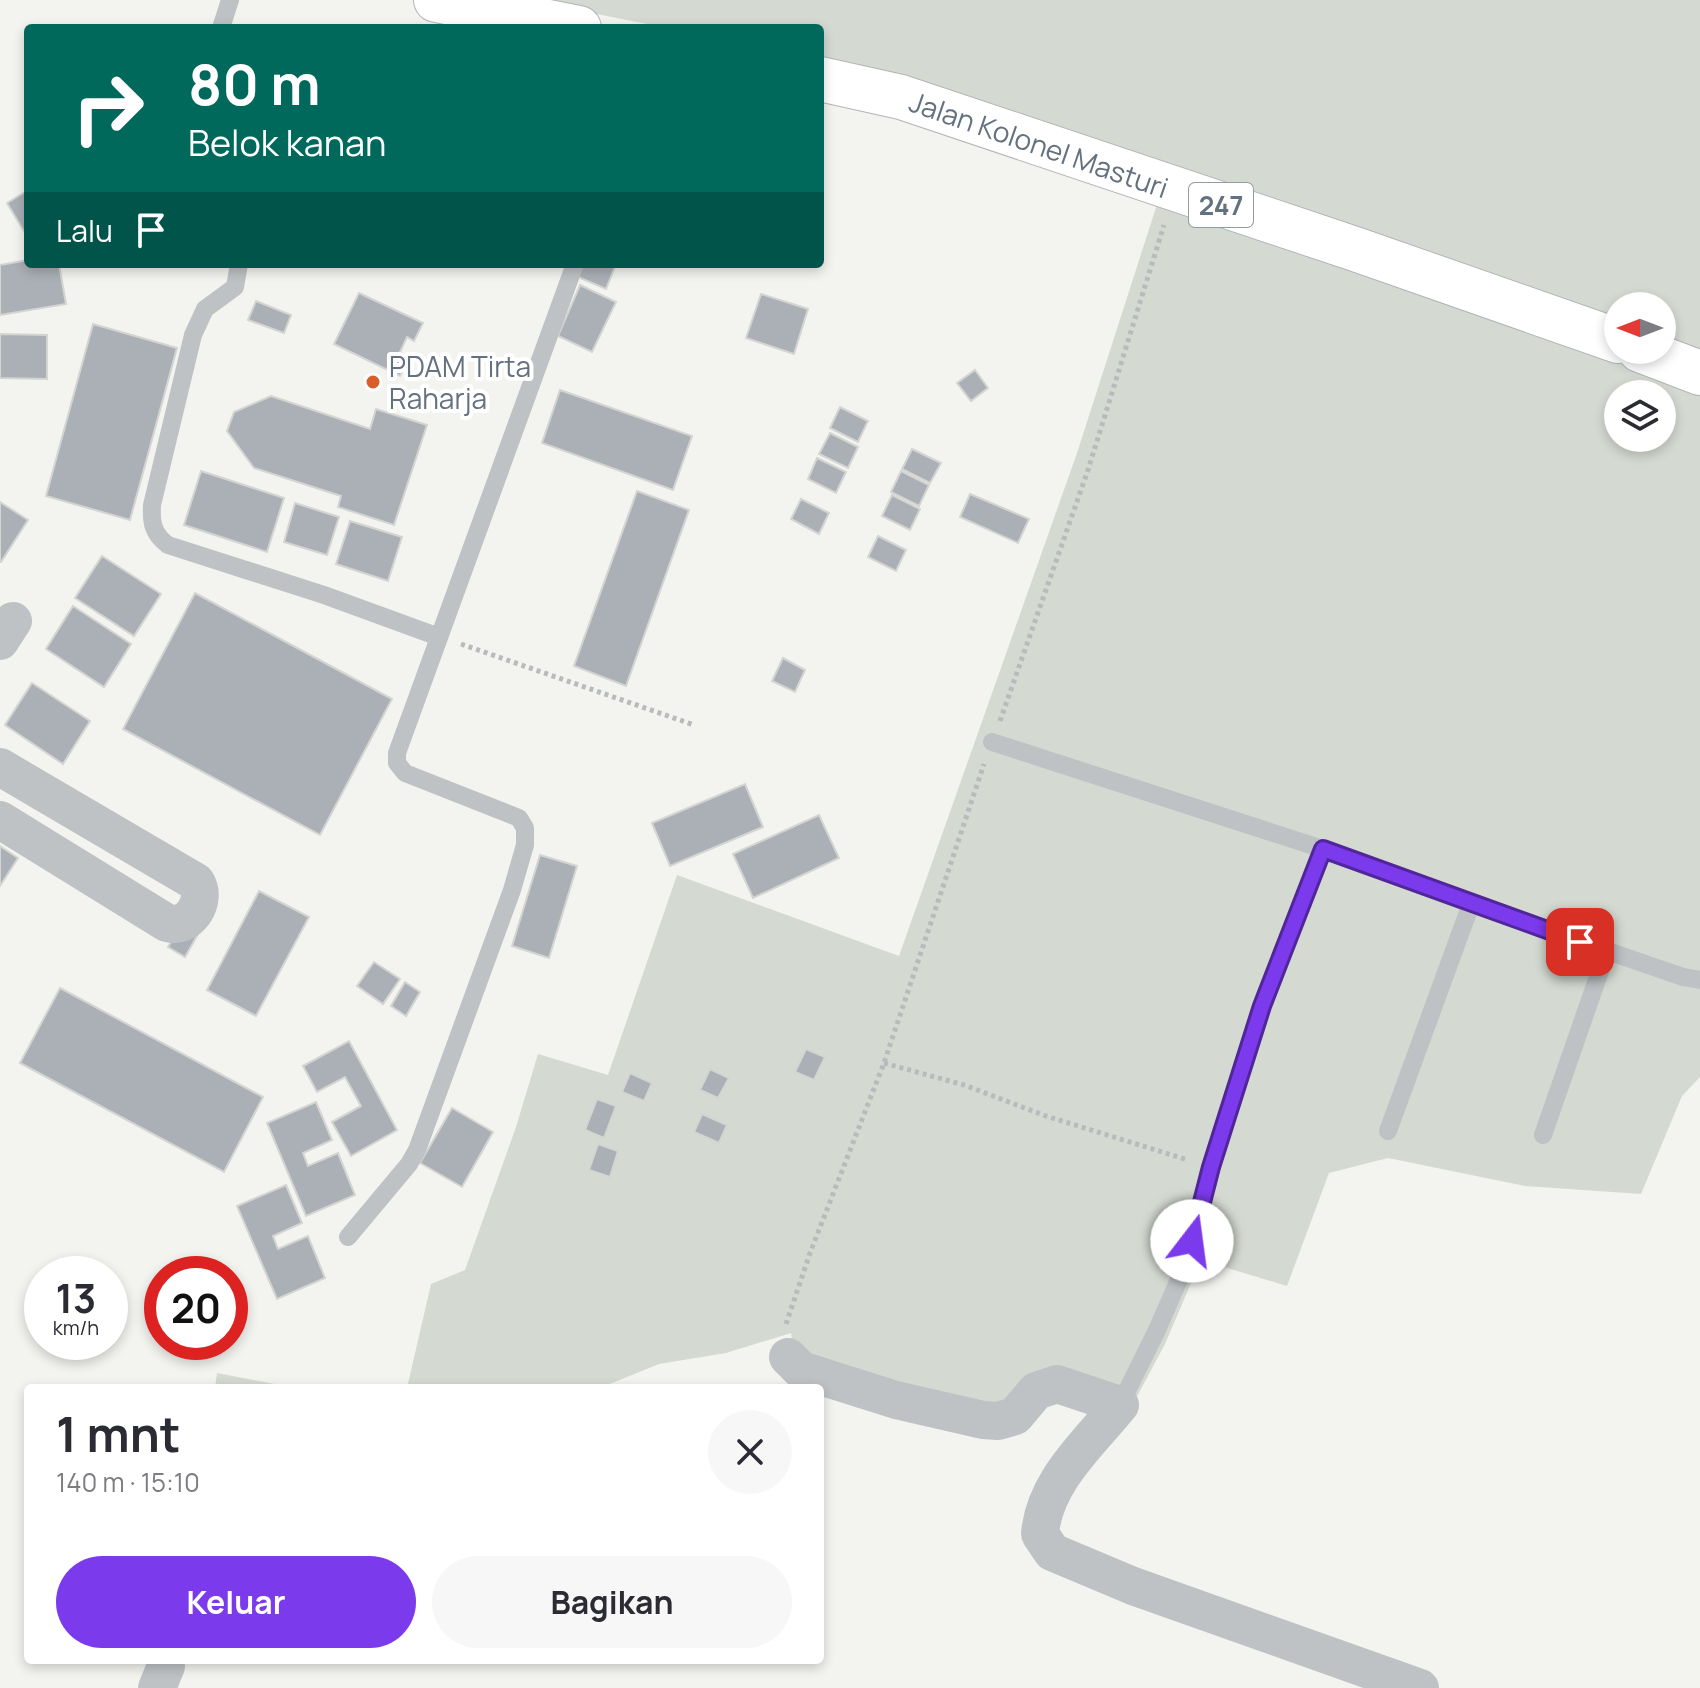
<!DOCTYPE html>
<html lang="id">
<meta charset="utf-8">
<style>
:root{--surface:#fff;--page:#f7f7f7;--text:#2b2b33;--muted:#7c7c81;--accent:#7c3aed}
body{margin:0;font-family:Manrope,sans-serif;background:var(--page);color:var(--text);height:100vh;display:flex;flex-direction:column;font-size:30px;white-space:nowrap}
*{box-sizing:border-box;margin:0}
p{font-size:26px;color:var(--muted)}
.icon{flex:none;width:44px;height:44px;fill:none;stroke:currentColor;stroke-width:2;stroke-linecap:round;stroke-linejoin:round}
.map{position:relative;flex:1;overflow:hidden}
.details{position:absolute;left:24px;top:1384px;width:800px;height:280px;display:flex;flex-direction:column;background:var(--surface);border-radius:8px;box-shadow:0 4px 12px #0003}
.details>*{flex:none}
.banner{position:absolute;left:24px;top:24px;width:800px;height:244px;border-radius:8px;box-shadow:0 4px 12px #0003;background:#00695c;color:#fff;overflow:hidden}
.needle{width:52px;rotate:270deg}
.tools{position:absolute;left:1604px;top:292px;display:grid;gap:16px}
.tools a{display:grid;place-items:center;width:72px;height:72px;border-radius:50%;background:var(--surface);box-shadow:0 4px 12px #0003;font-size:40px}
.speed{position:absolute;left:24px;top:1256px;display:flex;gap:16px;font-size:40px;font-weight:700;text-align:center}
.speed>*{display:grid;place-content:center;width:104px;height:104px;border-radius:50%;background:var(--surface);box-shadow:0 4px 12px #0003;line-height:1}
.speed small{font-size:20px;font-weight:400}
.speed .limit{border:12px solid #d22;background:#fff;color:#111}
.pin{position:absolute;display:grid;place-items:center;width:68px;height:68px;color:#fff;margin:-34px;border-radius:16px;box-shadow:0 4px 12px #0006}
.me{position:absolute;width:88px;margin:-44px;rotate:15deg;stroke-linejoin:round;filter:drop-shadow(0 0 6px #0008)}
.turn{display:flex;align-items:center;gap:28px;height:168px;padding:0 32px;font-size:36px}
.turn .icon{width:104px;height:104px;stroke-width:2.5}
.turn b{display:block;font-size:56px;line-height:68px}
.then{display:flex;align-items:center;height:76px;padding:0 32px;background:#0003;gap:16px;font-size:30px}
.round{display:grid;place-items:center;flex:none;width:84px;height:84px;border-radius:42px;background:var(--page)}
.headline{display:flex;align-items:center;justify-content:space-between;height:136px;padding:0 32px}
h1{font-size:48px;font-weight:700;line-height:60px}
.primary-button{display:flex;gap:16px;margin-top:auto;padding:16px 32px}
.primary-button a{flex:1;height:92px;border-radius:48px;background:var(--accent);color:#fff;font-size:32px;font-weight:700;line-height:92px;text-align:center}
.primary-button a+a{background:var(--page);color:var(--text)}
.map>svg:first-child{display:block}
.green{fill:#d4dad1;fill-rule:evenodd}
.building{fill:#aab0b5;stroke:#d4d5d2;stroke-width:2}
.lines{fill:none;stroke-linecap:round;stroke-linejoin:round}
.primary-casing{stroke:#b2b5b9;stroke-width:46}
.path{stroke:#b8babc;stroke-width:5;stroke-dasharray:4 4;stroke-linecap:butt}
.service{stroke:#bec2c5;stroke-width:18}
.minor{stroke:#bec2c5;stroke-width:38}
.primary{stroke:#fff;stroke-width:44}
.route-casing{stroke:#51269a;stroke-width:20}
.route{stroke:#7c3aed;stroke-width:14}
.poi-dot{fill:#d95f2a;stroke:#fff;stroke-width:3}
.labels{text-anchor:middle;dominant-baseline:central;stroke-width:8;stroke-linejoin:round;paint-order:stroke}
.shield{fill:#fff;stroke:#929ca5;stroke-width:2}
.shield-label{font-size:26px;font-weight:bold;fill:#64717f}
.street-label{font-size:28px;fill:#64717f;stroke:#fff}
.poi-label{font-size:28px;fill:#64717f;stroke:#fff;text-anchor:start}
</style>
<div class="map">
<svg width="1700" height="1688" viewBox="0 0 1700 1688">
<rect width="100%" height="100%" fill="#f3f4ef"/>
<g class="green">
<path d="M526 0H1700V1077L1682 1096 1641 1194 1525 1186 1388 1158 1329 1173 1287 1286 1201 1260 1165 1344 1133 1404 1043 1370 1004 1414 794 1355 791 1333 726 1353 659 1364 600 1388H407L431 1284 465 1270 516 1127 538 1054 608 1075 677 875 899 956 1077 453 1169 167 820 60V28H667ZM1618 306H1662V350H1618ZM1618 394H1662V438H1618Z"/>
<polygon points="217,1373 295,1388 215,1388"/>
</g>
<g class="building">
<polygon points="28,190 28,238 7,203"/>
<polygon points="28,260 28,264 59,264 66,304 0,315 0,265"/>
<polygon points="583,264 616,264 606,289 578,277"/>
<polygon points="580,285 616,302 592,352 558,336"/>
<polygon points="359,293 423,323 414,341 407,337 400,352 409,357 400,376 334,344"/>
<polygon points="761,294 808,309 794,354 746,338"/>
<polygon points="256,301 291,315 284,333 248,320"/>
<polygon points="93,324 177,348 130,520 46,496"/>
<polygon points="0,334 47,335 47,379 0,378"/>
<polygon points="975,370 988,388 971,401 957,383"/>
<polygon points="560,390 692,436 673,490 542,443"/>
<polygon points="271,396 370,429 376,409 427,425 394,525 338,507 341,496 254,468 227,431 234,412"/>
<polygon points="840,407 868,421 858,442 830,428"/>
<polygon points="830,433 858,447 848,468 819,454"/>
<polygon points="912,449 941,463 930,483 902,469"/>
<polygon points="817,458 846,472 836,493 808,479"/>
<polygon points="201,471 284,498 267,552 184,525"/>
<polygon points="901,471 929,485 919,506 891,492"/>
<polygon points="637,491 689,510 626,686 574,666"/>
<polygon points="970,494 1029,519 1018,543 960,517"/>
<polygon points="892,495 920,509 910,530 882,516"/>
<polygon points="801,499 829,513 819,534 791,519"/>
<polygon points="0,502 28,520 1,562 0,562"/>
<polygon points="295,503 339,517 327,555 284,542"/>
<polygon points="350,521 402,537 388,581 336,564"/>
<polygon points="878,536 906,550 896,571 868,557"/>
<polygon points="102,556 161,594 134,636 75,598"/>
<polygon points="195,593 392,699 320,835 123,729"/>
<polygon points="73,606 131,644 104,687 46,649"/>
<polygon points="783,658 805,670 795,692 772,681"/>
<polygon points="32,683 90,721 63,764 5,725"/>
<polygon points="745,784 763,827 670,866 652,823"/>
<polygon points="819,815 839,858 753,898 733,854"/>
<polygon points="0,846 18,858 0,886"/>
<polygon points="540,855 577,866 549,958 512,946"/>
<polygon points="259,891 309,917 256,1016 207,990"/>
<polygon points="182,924 198,934 185,957 168,947"/>
<polygon points="374,962 400,979 383,1004 357,986"/>
<polygon points="405,982 420,992 406,1016 391,1006"/>
<polygon points="60,988 263,1097 224,1172 20,1063"/>
<polygon points="349,1041 397,1130 351,1156 332,1122 361,1106 345,1077 317,1092 303,1066"/>
<polygon points="806,1049 825,1057 814,1080 795,1072"/>
<polygon points="710,1069 729,1078 718,1098 700,1090"/>
<polygon points="630,1073 652,1083 644,1101 622,1092"/>
<polygon points="597,1099 616,1106 604,1138 585,1130"/>
<polygon points="316,1102 332,1140 303,1153 308,1166 338,1153 355,1195 306,1216 267,1123"/>
<polygon points="452,1108 493,1132 462,1187 420,1163"/>
<polygon points="702,1114 727,1125 719,1143 694,1132"/>
<polygon points="598,1144 618,1151 610,1177 589,1170"/>
<polygon points="286,1185 302,1223 273,1236 278,1249 308,1236 325,1278 277,1299 237,1206"/>
</g>
<g class="lines">
<g class="primary-casing">
<g id="primary">
<polyline points="436,0 579,28"/>
<polyline points="820,79 901,97 1355,249 1618,341"/>
<polyline points="1640,350 1700,373"/>
</g>
</g>
<g class="path">
<polyline points="461,644 694,725"/>
<polyline points="1000,721 1088,470 1164,225"/>
<polyline points="884,1063 964,1085 1046,1116 1188,1160"/>
<polyline points="786,1324 810,1253 884,1063 984,764"/>
</g>
<g class="service">
<polyline points="221,28 230,0"/>
<path d="M239 264 235 287 205 309 193 335 152 505C151 523 153 534 168 545L324 595 439 637"/>
<polyline points="992,742 1323,849 1471,904 1683,977 1700,980"/>
<polyline points="1388,1131 1471,904"/>
<polyline points="1543,1135 1607,951"/>
<polyline points="348,1237 409,1164 417,1150 512,890 525,845 525,828 519,818 405,773 397,763 397,753 575,264"/>
<polyline points="1120,1405 1157,1330 1185,1266 1211,1167 1262,1006 1323,849"/>
</g>
<g class="minor">
<polyline points="0,641 13,621"/>
<path d="M0 767 196 882C208 901 189 930 167 923L0 820"/>
<path d="M788 1357 801 1370 896 1400 983 1420 998 1421 1015 1416 1036 1391 1057 1384 1120 1405C1088 1444 1044 1482 1040 1534L1052 1552 1133 1586 1420 1688"/>
<polyline points="157,1688 166,1666"/>
</g>
<use href="#primary" class="primary"/>
</g>
<g class="lines">
<g class="route-casing">
<polyline id="route" points="1192,1241 1211,1167 1262,1006 1323,849 1580,942"/>
</g>
<use href="#route" class="route"/>
</g>
<circle class="poi-dot" cx="373" cy="382" r="8"/>
<g class="labels">
<rect class="shield" x="1189" y="183" width="64" height="44" rx="6"/>
<g class="shield-label">
<text x="1221" y="205">247</text>
</g>
<g class="street-label">
<text transform="translate(1039 144) rotate(19)">Jalan Kolonel Masturi</text>
</g>
<g class="poi-label">
<text x="389" y="366">PDAM Tirta<tspan x="389" dy="32">Raharja</tspan></text>
</g>
</g>
</svg>
<div class="tools">
<a><svg class="needle" viewBox="-14 -14 28 28"><path d="M0-13l5 13h-10z" fill="#e53935"/><path d="M0 13l5-13h-10z" fill="#7c7c81"/></svg></a>
<a><svg class="icon" aria-label="layers" viewBox="0 0 24 24"><path d="M12 4l9 5-9 5-9-5zM3 14l9 5 9-5"/></svg></a>
</div>
<div class="speed"><div>13<small>km/h</small></div><div class="limit">20</div></div>
<div class="pin" style="left:1580px;top:942px;background:#d93025"><svg class="icon" aria-label="arrive" viewBox="0 0 24 24"><path d="M6 21V4h12l-3 4 3 4H6"/></svg></div>
<svg class="me" style="left:1192px;top:1241px" viewBox="-20 -20 40 40"><circle r="19" fill="#fff"/><path d="M0-13L10 11 0 6-10 11z" fill="#7c3aed"/></svg>
<div class="banner">
<div class="turn"><svg class="icon" aria-label="right" viewBox="0 0 24 24"><path d="M7 20v-9h11M14 6l5 5-5 5"/></svg><div><b>80 m</b>Belok kanan</div></div>
<div class="then">Lalu<svg class="icon" aria-label="arrive" viewBox="0 0 24 24"><path d="M6 21V4h12l-3 4 3 4H6"/></svg></div>
</div>
<section class="details">
<div class="headline"><div><h1>1 mnt</h1><p>140 m · 15:10</p></div><a class="round"><svg class="icon" aria-label="close" viewBox="0 0 24 24"><path d="M6 6l12 12M18 6L6 18"/></svg></a></div>
<div class="primary-button"><a>Keluar</a><a>Bagikan</a></div>
</section>
</div>
